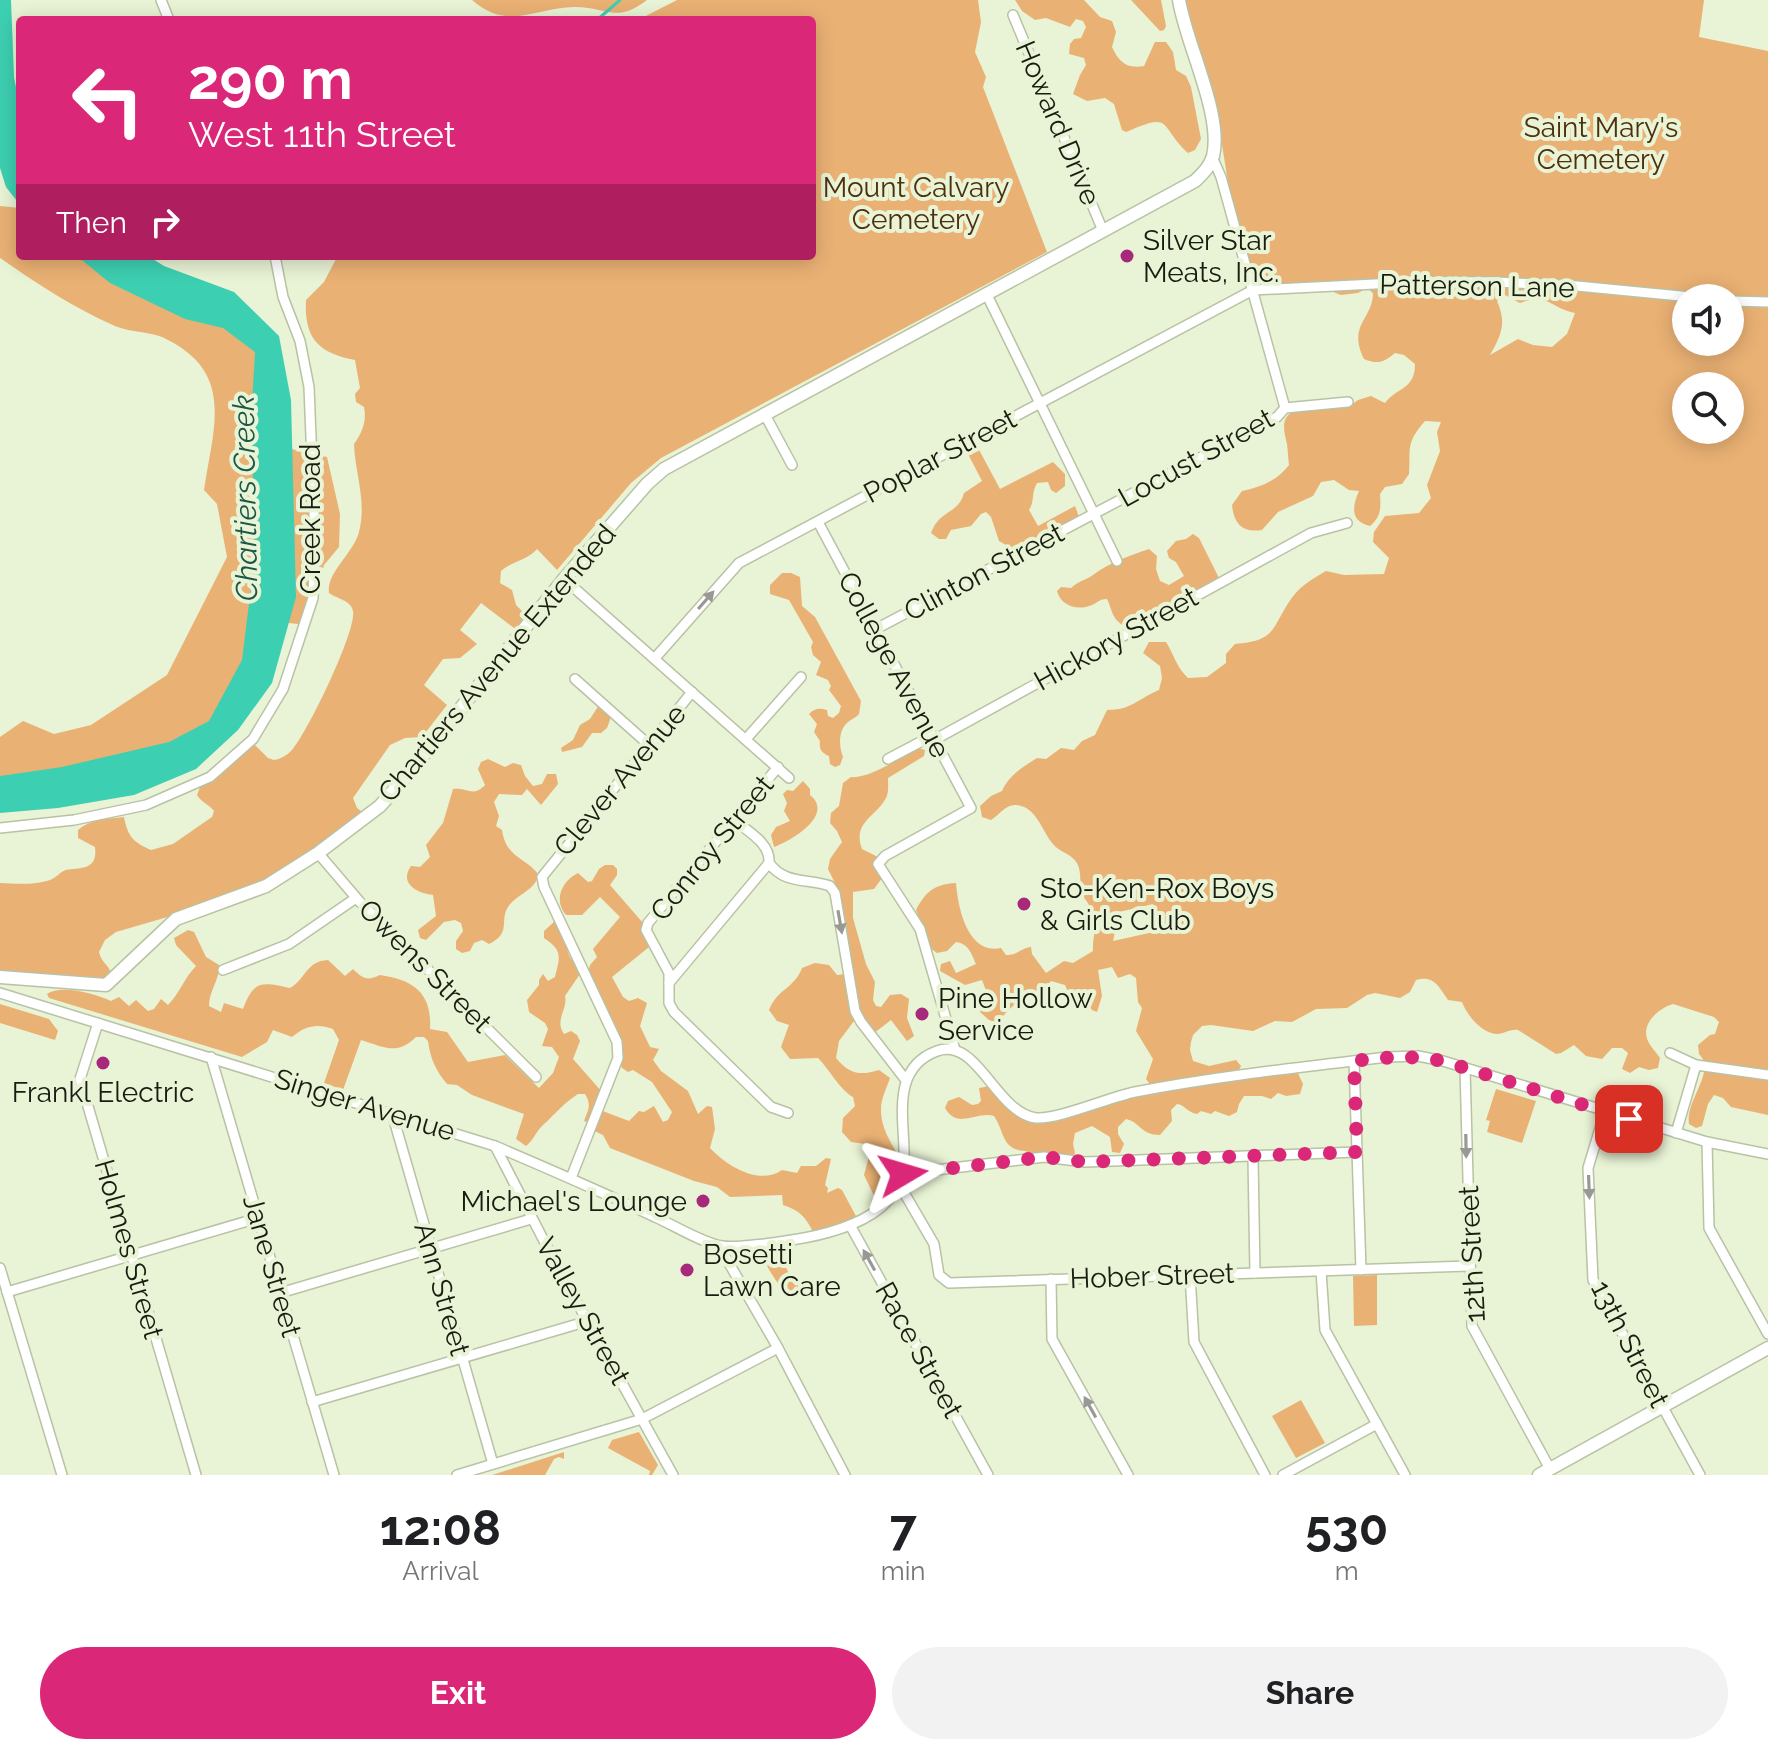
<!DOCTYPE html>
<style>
:root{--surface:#fff;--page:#f2f2f2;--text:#202124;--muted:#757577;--accent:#db2777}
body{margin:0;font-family:Raleway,sans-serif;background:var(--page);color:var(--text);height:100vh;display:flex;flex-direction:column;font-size:30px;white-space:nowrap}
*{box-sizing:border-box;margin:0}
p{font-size:26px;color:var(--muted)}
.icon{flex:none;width:44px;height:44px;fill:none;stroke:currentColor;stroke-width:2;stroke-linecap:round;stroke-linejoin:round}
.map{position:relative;height:1475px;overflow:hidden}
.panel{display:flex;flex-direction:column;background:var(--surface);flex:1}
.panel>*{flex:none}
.guide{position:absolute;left:16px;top:16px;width:800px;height:244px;border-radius:8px;box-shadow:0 4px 20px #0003;background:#db2777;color:#fff;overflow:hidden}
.buttons{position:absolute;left:1672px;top:284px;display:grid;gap:16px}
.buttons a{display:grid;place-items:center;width:72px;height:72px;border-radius:50%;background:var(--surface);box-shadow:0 4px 20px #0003;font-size:40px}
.pin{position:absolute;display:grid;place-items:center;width:68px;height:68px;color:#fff;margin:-34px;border-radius:16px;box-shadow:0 4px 12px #0006}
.me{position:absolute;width:88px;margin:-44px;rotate:83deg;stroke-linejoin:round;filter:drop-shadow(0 0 6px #0008)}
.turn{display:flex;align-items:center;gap:28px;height:168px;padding:0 40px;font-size:36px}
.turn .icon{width:104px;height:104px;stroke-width:2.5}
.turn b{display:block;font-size:56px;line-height:68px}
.then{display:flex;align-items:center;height:76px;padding:0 40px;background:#0003;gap:16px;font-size:30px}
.eta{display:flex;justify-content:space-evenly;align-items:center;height:136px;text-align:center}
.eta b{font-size:48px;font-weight:700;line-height:56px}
.cta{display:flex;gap:16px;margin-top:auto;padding:16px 40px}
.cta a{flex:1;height:92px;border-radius:48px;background:var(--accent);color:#fff;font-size:32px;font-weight:700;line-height:92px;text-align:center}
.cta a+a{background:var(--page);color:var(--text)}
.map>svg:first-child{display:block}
.green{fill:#eab174;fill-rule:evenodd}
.water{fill:#3dcfb1}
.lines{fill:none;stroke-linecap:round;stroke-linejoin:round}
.stream{stroke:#3dcfb1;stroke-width:3}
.street-casing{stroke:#b8c2a5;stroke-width:12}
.secondary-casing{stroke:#b8c2a5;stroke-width:15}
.street{stroke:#fff;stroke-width:9}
.secondary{stroke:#fff;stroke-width:12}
.oneway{fill:#989994}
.route{stroke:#db2777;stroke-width:14;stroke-dasharray:0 25.2}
.poi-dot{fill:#a7297c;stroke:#e9f3d5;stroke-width:3}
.labels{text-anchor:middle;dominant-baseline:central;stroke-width:8;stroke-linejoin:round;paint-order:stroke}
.street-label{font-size:28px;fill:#191c11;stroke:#e9f3d5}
.park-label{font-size:28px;fill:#4d300e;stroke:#e9f3d5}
.poi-label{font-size:28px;fill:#191c11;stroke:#e9f3d5;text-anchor:start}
.water-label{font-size:30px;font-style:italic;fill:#1c5649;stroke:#e9f3d5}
</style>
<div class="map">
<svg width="1768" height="1475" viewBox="0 0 1768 1475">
<rect width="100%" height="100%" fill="#e9f3d5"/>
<g class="green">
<path d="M472 0H647C615 24 608 7 575 7 536 7 508 32 472 0Z"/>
<path d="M677 0H978L981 22 975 52 986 77 983 87 1047 252 661 458 631 483 557 570 537 549C528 560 512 561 501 571L500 583 512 590 516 605 529 618 518 631 481 603 460 630 477 644 460 658 443 659 424 685 447 705 422 737 405 738 390 745 353 798 357 808 365 814 267 881 171 916 116 932 105 940 99 952C101 962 108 964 111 973L103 980 0 975V883C15 884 36 885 50 880 56 878 61 871 66 870 80 867 98 871 95 847L78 838V830C91 819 107 819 124 817 128 837 133 842 151 850L173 844 212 817 214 811C209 804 202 803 197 795L200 787 252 742 268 758 274 760C280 759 286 756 291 751 306 736 357 630 353 611 351 600 337 599 329 593 326 573 353 554 359 532 367 501 355 474 354 444 362 433 367 421 364 407L356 402 355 394 360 388 355 360C318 353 304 338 306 300L324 282 336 259 335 256H812V20H638Z"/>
<path d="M1015 0H1084L1100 17 1112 21 1116 32 1112 47C1119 62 1126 69 1144 66L1155 42H1166L1173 52 1176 70 1186 76 1191 87 1201 139 1195 150 1188 153C1158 125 1174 111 1126 132L1122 130 1114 104 1105 98 1087 101 1073 94 1080 75 1086 65 1084 58 1069 54 1070 44 1074 39 1081 38 1086 27 1083 21 1076 19 1070 27 1046 18 1035 20 1022 11Z"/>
<polygon points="1131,0 1161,0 1166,26 1164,30 1160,31"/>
<path d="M1181 0H1704L1699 37 1768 51V1115L1731 1107 1723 1098 1714 1095 1708 1104 1702 1126 1696 1128 1689 1124C1685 1100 1717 1071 1699 1054L1698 1045 1710 1035 1715 1034 1719 1022 1714 1017 1673 1004C1659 1008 1640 1024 1648 1041 1650 1046 1656 1052 1660 1058L1658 1068 1649 1070 1639 1067 1630 1073 1622 1069 1628 1053 1622 1048H1612L1602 1059 1586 1056 1574 1045 1561 1053 1556 1054 1518 1030C1509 1029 1505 1034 1497 1034 1481 1033 1467 1015 1462 1002L1448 1000C1439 987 1434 975 1416 980L1410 992 1400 998 1375 993 1367 995 1347 1008 1316 1009 1292 1022 1275 1021 1253 1031 1211 1025 1202 1026 1193 1035 1191 1042 1190 1050 1193 1061 1209 1066 1236 1060 1241 1066 1237 1074 1152 1087 1146 1079 1153 1059 1136 1031 1142 1008 1138 1002 1136 978 1130 974 1118 978 1112 967 1098 970 1102 996 1097 1012 1092 1010 1084 997 1068 992 1065 985 1051 981 1038 995C1021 997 1007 1009 998 1023L989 1020 980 1012 987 993 982 980 965 985 940 971 941 964 950 961 956 973 976 964C971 953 969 944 956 942L947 951 937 953 929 947 916 910C926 891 935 884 956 883 958 909 968 955 1001 948L1006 955C1016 956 1021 948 1031 947L1032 954 1046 973 1064 961 1073 963 1093 951C1092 940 1097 928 1094 915 1092 907 1085 901 1082 893 1079 883 1082 872 1077 863 1071 853 1059 852 1053 844 1042 831 1036 806 1016 805 1006 804 999 815 991 820L982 817 980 806 991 796 1002 791C1009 775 1023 767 1037 758L1046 759 1061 748 1074 750 1082 741 1095 735 1107 710C1132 710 1137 699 1159 690L1162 678 1160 666 1143 653 1149 642H1166C1174 655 1177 668 1188 678L1207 677 1226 663V654L1235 644C1277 641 1271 628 1291 599 1300 586 1312 579 1326 571L1344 575 1384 574 1389 558 1373 542 1374 532 1385 516 1419 513 1431 498 1427 485 1440 451 1437 432 1441 422 1425 421C1405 444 1411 448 1409 474L1402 484 1385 487 1380 494C1381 508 1381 517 1370 526 1350 521 1352 507 1359 491L1349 490 1334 480 1321 482 1313 496 1278 512 1262 530C1242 533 1234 524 1232 505L1242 491C1260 487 1277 481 1289 465 1288 458 1288 451 1287 444 1284 431 1279 416 1297 410 1305 407 1309 407 1316 410L1323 406 1347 408 1358 400 1371 396 1385 403C1397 387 1415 390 1415 364L1404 355 1395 353C1384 362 1378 365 1364 359 1347 325 1373 319 1373 293L1367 288 1358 293 1341 295 1328 290 1254 288 1226 187 1228 182 1217 114ZM1505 295 1520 303C1548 292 1550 308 1575 313L1567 334 1552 347 1533 345 1518 339 1490 355C1501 336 1507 323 1497 301ZM1686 298H1730V342H1686ZM1686 386H1730V430H1686ZM1153 904 1158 931 1113 941 1119 912Z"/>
<path d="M0 206 20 208V256H94L255 343 270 444 327 457 340 514 339 547 324 565 309 625 268 621 230 714 171 769 0 795V737L23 721 54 734 91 725 167 675 227 557 217 504 204 490C213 429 235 374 168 340 153 331 132 333 115 326 74 308 36 283 0 258Z"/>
<path d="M977 446 1000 489 1053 462 1065 474V486L1056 493 1051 490 1048 482 1037 483C1031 493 1035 501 1029 510L1038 526 1075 506 1079 517 1018 552 999 541 991 517 986 512 981 514 971 526 951 530 946 539H939L931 533C940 509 958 515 964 493L982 481 967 452Z"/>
<path d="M1193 534 1199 538 1220 580 1128 628C1111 620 1113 611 1107 599 1098 599 1097 604 1089 606 1075 611 1060 604 1057 591L1061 587 1071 588C1078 581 1086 580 1093 575 1110 562 1129 556 1149 549L1157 556 1156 569 1160 581 1169 585 1184 576 1176 562 1169 558 1167 551 1176 541 1186 539Z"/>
<path d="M782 573H791L800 577 802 606 815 617 861 701 859 714C856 718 851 719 847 723 838 731 839 747 843 757L840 765 835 767 830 764 829 756C821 752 819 749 820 741L814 732 817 724 809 714C815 708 819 708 827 710L828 716 833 718 839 713 841 706 829 690 831 686 828 680 816 675 821 662 813 655 811 647 813 642 789 600 770 594V585Z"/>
<polygon points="599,705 612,714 607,728 601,733 592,733 582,747 562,752 561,748 573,740 580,725 590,719"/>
<path d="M918 748 925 750 924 756 888 778C888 785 889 792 886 798 876 817 852 822 862 849L882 859V878L874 889 853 892V918L866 964 875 982 873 1000 876 1006 881 1007 890 995 901 994 909 999 907 1018 914 1036 907 1041 891 1020 873 1034 862 1020 854 1021 839 1041 836 1058C849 1074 860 1076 879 1070L890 1078C887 1087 881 1099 881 1108 880 1151 926 1157 878 1204L864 1175 872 1145 851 1142 842 1132 843 1118 855 1106 853 1097C841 1091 829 1069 818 1058L790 1059 781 1047 789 1025 777 1021 769 1010C778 988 794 989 802 968L815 963 829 965 837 975 853 973 835 883 828 869 830 859 842 842 837 831 830 823 831 813 839 806 843 783 851 777C869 779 901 757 918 748Z"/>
<path d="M488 759 505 767 513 763 521 765 525 776 533 786 542 784 547 774H556L558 784 541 805 527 789 522 795 499 794 494 802 499 816 496 826 502 830C506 858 525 857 539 875 533 892 518 893 508 907 499 921 512 933 489 944L482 940 474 943 470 951 462 953 456 949V941L463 931 461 923 455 920 444 922 426 940 420 938 418 930 436 916 433 895C416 893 399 883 411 866L420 867 430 857 426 845 443 823 453 789C467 787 473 798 485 785L478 769 481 762Z"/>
<path d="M803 781 810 789V795C835 815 791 841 774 847L771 835 776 827 790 821 784 811 787 803 783 794 787 790 793 791Z"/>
<path d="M605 865H613L617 869V875L610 885 643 923 649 947 612 977 623 997 629 1001 638 998 647 1003 640 1026 650 1047 659 1049 653 1060 661 1071 688 1091 698 1114 707 1106 712 1107 715 1129 710 1148C727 1166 759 1186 782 1170L797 1173 801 1166H816L826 1158 831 1159 825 1185 828 1188 827 1193 838 1188 842 1190 857 1218 813 1232C806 1217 799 1210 783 1205L782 1195 730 1197 717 1187 694 1181 610 1148 603 1135 592 1130 600 1110 629 1121 639 1111 644 1112 654 1106 663 1122 668 1120 672 1112 652 1082 633 1070 628 1072 622 1068 588 974 590 965 597 957 593 949 620 917 600 897 582 915H566C553 900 562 881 578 873L588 882 592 881 599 869Z"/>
<path d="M555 921 568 944C565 957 576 962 580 974L565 996C568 1010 554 1020 564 1034L571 1031 577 1035 580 1041 573 1059 602 1092 591 1123 584 1121C588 1110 592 1105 585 1094H578C564 1103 555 1114 543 1125 536 1131 534 1140 526 1146L516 1139 524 1114 472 1095 457 1085 447 1084C436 1071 430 1058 428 1041L424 1037H416C397 1056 384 1047 361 1040L343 1090 324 1083 339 1040 333 1029C317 1023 305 1026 292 1037L273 1030 267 1042 242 1057 49 998 47 994C61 984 96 994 111 1001L119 997 129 1006 136 1000 148 1011 154 1009 161 999 168 1005C180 993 184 978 196 966L176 945 174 938 188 930 194 932 206 957 219 965C220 979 209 991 209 1006L221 1012 224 1003 243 1009C254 980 261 982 290 988 306 979 306 961 328 960L345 976 353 969C363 979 367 981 380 975 414 980 432 993 430 1029L447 1032 468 1062 505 1055 539 1088 553 1073 559 1057 552 1047 542 1046 548 1029 545 1023 529 1012 527 1000 539 985V980L543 974 548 981 555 977C560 956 563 951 544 938V931Z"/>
<polygon points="0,1004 49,1019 58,1031 55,1040 0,1023"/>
<path d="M1296 1069 1303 1084 1300 1094 1286 1096 1278 1093 1271 1099 1262 1096H1244L1239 1104 1237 1112 1229 1116 1215 1111 1211 1114 1201 1111 1197 1114C1188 1113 1184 1104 1177 1104L1171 1110 1172 1121 1160 1135C1141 1135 1140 1122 1126 1119L1118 1127V1134L1124 1144 1120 1153 1112 1152 1110 1137 1092 1126 1075 1133 1073 1144 1075 1153 1071 1158 1029 1155 1026 1151C1001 1150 1005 1132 994 1116 976 1111 958 1130 945 1108L948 1101 959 1097 972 1105 978 1104 981 1101 979 1088 990 1086 1003 1099 1040 1119 1109 1099Z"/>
<polygon points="1496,1089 1536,1101 1522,1143 1487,1132 1490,1121 1486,1120"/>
<path d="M770 1249 777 1251 790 1275 799 1278 801 1285 796 1293 788 1295C781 1289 764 1265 764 1256Z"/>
<polygon points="1377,1275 1377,1325 1354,1326 1353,1276"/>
<polygon points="1301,1400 1325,1443 1296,1458 1272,1416"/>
<polygon points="639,1432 658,1465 652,1475 649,1475 650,1471 608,1448 612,1440"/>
<polygon points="564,1452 564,1459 559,1457 554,1459 545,1475 492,1475"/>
</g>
<g class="water">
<polygon points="0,0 11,0 14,77 20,108 20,205 6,187 0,168"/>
<polygon points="77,256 148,256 164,266 234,292 279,336 291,400 296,597 272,683 238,730 196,769 134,795 58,808 0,813 0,776 62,767 169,742 209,721 242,660 254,563 252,403 255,352 223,328 185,319 110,283"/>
</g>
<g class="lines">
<polyline class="stream" points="597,20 620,0"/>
<g class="street-casing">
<g id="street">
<polyline points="161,0 169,20"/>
<polyline points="1013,15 1103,231"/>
<polyline points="1213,159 1221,177 1285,408"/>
<polyline points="986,293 1117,561"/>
<polyline points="1730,301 1768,302"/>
<polyline points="764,413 792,465"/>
<polyline points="818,522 971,808 885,856 878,864 920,929 955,1050"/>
<polyline points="564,579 789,778"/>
<polyline points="874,630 1277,417 1285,408 1348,402"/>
<polyline points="655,658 739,563 1253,290 1415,282 1496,282 1577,286 1701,298"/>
<polyline points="575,679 648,744"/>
<polyline points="746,739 801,677"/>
<polyline points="888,759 924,740 934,740 1311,533 1347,523"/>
<polyline points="778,767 648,923 646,930 669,973 669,1003 674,1012 771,1107 788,1113"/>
<path d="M733 819C747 831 771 843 769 863 785 885 808 878 830 886L835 893 855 1011 861 1022 905 1079"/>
<polyline points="0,828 74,820 146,805 210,777 253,739 283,689 313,598 315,537 309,387 300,341 283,297 275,256"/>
<polyline points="318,853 359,901 536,1077"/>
<polyline points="223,970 289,944 356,898"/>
<polyline points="669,983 769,863"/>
<path d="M0 993 495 1146C549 1169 602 1192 655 1217 674 1225 702 1243 722 1246 735 1248 750 1245 764 1244 812 1238 900 1226 904 1163 906 1124 888 1069 937 1051 977 1036 996 1113 1036 1118 1057 1120 1110 1097 1135 1092 1218 1076 1303 1067 1387 1057L1418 1056 1443 1061 1707 1142 1768 1154"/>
<polyline points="98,1023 80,1079 196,1475"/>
<polyline points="1670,1053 1696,1065 1768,1075"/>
<polyline points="211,1057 334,1475"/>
<polyline points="1354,1061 1361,1270"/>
<polyline points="1465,1068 1472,1326 1550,1469"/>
<polyline points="1605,1112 1588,1168 1593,1280 1700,1475"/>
<polyline points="392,1113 493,1464"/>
<polyline points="1676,1133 1696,1065"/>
<polyline points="1707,1142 1709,1228 1768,1334"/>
<polyline points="495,1146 559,1270 673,1475"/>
<polyline points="1253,1158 1255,1273"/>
<polyline points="903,1174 1044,1157 1085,1162 1357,1152"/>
<polyline points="571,1178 618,1058 617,1042 544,887 542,877 692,692"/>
<polyline points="899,1184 934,1244 939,1275 949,1283 1469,1266"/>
<polyline points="850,1225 988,1475"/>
<polyline points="719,1246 778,1348 845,1475"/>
<polyline points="0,1268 62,1475"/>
<polyline points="1321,1271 1325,1330 1405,1475"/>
<polyline points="1190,1274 1194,1342 1265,1475"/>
<polyline points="1051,1279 1052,1339 1128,1475"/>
<polyline points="7,1292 258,1218"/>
<polyline points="280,1293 531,1219"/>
<polyline points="312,1402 588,1321"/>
<polyline points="457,1475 642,1419 778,1348"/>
<polyline points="1283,1475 1377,1424"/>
</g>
</g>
<g class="secondary-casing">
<g id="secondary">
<path d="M0 977 106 985 176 919 266 886 318 853 380 806 409 773 564 579 647 484 664 469 1195 181C1202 174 1210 167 1213 156 1223 115 1186 44 1179 0"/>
<polyline points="1539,1475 1768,1348"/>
</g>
</g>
<use href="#street" class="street"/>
<use href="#secondary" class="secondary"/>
</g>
<defs><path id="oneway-solid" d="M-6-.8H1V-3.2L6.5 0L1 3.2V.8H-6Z" transform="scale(2)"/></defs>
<g class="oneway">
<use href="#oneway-solid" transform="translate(706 600) rotate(-49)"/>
<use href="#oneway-solid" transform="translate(840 922) rotate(80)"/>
<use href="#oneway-solid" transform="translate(1466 1146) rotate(89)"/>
<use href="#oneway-solid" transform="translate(1589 1187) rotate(88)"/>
<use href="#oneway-solid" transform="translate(869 1260) rotate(-119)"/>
<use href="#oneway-solid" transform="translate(1090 1407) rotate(-119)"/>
</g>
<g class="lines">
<path class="route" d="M903 1174 1044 1157 1085 1162 1357 1152 1354 1061C1385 1057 1412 1055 1443 1061L1629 1119"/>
</g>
<g class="poi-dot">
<circle cx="1127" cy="256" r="8"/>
<circle cx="1024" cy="904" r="8"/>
<circle cx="922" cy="1014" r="8"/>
<circle cx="103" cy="1063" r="8"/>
<circle cx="703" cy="1201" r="8"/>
<circle cx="687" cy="1270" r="8"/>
</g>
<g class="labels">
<g class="street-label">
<text transform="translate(1058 123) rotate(67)">Howard Drive</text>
<text transform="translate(1477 286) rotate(1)">Patterson Lane</text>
<text transform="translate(940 456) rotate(-28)">Poplar Street</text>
<text transform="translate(1196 458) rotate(-29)">Locust Street</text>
<text transform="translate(310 519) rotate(-90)">Creek Road</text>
<text transform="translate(984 572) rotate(-28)">Clinton Street</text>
<text transform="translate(1116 639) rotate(-29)">Hickory Street</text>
<text transform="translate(497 663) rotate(-50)">Chartiers Avenue Extended</text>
<text transform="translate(894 665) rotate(62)">College Avenue</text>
<text transform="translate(620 780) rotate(-50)">Clever Avenue</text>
<text transform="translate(712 848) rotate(-51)">Conroy Street</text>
<text transform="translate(425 966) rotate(45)">Owens Street</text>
<text transform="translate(365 1105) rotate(17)">Singer Avenue</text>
<text transform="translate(129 1249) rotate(74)">Holmes Street</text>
<text transform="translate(1472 1254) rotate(-93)">12th Street</text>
<text transform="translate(272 1266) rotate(74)">Jane Street</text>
<text transform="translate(1152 1276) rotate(-2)">Hober Street</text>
<text transform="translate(442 1289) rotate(74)">Ann Street</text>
<text transform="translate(583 1311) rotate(61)">Valley Street</text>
<text transform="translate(1630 1344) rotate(63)">13th Street</text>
<text transform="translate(919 1350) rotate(61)">Race Street</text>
</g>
<g class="park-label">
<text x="1601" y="127">Saint Mary's<tspan x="1601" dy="32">Cemetery</tspan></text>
<text x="916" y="187">Mount Calvary<tspan x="916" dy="32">Cemetery</tspan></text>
</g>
<g class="poi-label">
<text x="1143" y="240">Silver Star<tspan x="1143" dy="32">Meats, Inc.</tspan></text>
<text x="1040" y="888">Sto-Ken-Rox Boys<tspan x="1040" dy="32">&amp; Girls Club</tspan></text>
<text x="938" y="998">Pine Hollow<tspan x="938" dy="32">Service</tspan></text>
<text x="103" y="1092" text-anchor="middle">Frankl Electric</text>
<text x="687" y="1201" text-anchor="end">Michael's Lounge</text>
<text x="703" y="1254">Bosetti<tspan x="703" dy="32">Lawn Care</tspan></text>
</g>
<g class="water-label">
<text transform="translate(245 498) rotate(-91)">Chartiers Creek</text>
</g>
</g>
</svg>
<div class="buttons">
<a><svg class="icon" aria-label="sound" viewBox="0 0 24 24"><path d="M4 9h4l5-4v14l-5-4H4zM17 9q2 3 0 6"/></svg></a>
<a><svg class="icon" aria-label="search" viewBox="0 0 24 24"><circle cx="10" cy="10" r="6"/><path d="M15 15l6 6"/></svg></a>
</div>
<div class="pin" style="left:1629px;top:1119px;background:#d93025"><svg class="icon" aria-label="arrive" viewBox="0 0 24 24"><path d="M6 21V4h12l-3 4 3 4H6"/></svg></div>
<svg class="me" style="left:903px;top:1174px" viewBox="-20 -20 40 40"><path d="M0-17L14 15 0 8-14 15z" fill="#db2777" stroke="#fff" stroke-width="4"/></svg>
<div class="guide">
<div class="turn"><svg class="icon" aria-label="left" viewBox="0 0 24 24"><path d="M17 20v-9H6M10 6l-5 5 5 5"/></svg><div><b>290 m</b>West 11th Street</div></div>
<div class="then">Then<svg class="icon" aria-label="right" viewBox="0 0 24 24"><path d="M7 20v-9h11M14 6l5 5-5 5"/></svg></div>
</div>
</div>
<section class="panel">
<div class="eta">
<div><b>12:08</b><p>Arrival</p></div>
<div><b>7</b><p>min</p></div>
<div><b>530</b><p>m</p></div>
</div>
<div class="cta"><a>Exit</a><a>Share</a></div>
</section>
